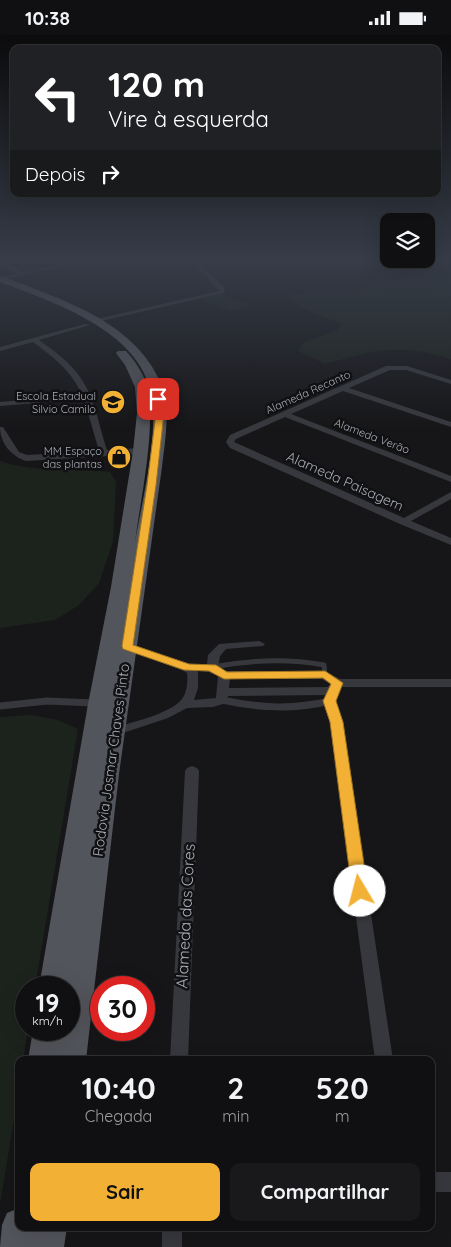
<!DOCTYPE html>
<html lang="pt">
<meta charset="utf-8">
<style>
:root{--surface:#101012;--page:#19191b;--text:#f1f3f6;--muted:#9c9d9f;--line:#303032;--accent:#f2b134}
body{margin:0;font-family:Quicksand,sans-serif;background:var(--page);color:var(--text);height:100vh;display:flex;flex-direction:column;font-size:19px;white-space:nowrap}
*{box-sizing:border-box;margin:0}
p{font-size:16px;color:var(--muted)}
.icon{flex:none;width:28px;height:28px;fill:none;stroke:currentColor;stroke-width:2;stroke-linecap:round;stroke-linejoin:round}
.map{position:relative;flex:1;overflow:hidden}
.side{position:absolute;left:15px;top:1021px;width:420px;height:175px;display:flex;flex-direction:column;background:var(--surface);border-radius:10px;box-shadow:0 5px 20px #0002,0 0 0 1px var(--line)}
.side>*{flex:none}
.guide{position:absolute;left:10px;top:10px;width:431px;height:152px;border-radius:10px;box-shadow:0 5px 20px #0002,0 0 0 1px var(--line);background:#202124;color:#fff;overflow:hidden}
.controls{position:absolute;left:380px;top:178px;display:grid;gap:10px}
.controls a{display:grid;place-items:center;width:55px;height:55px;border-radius:10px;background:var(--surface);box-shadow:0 5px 20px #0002,0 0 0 1px var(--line);font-size:25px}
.speed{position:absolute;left:15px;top:941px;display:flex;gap:10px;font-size:25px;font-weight:700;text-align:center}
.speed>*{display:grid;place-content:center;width:65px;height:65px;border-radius:50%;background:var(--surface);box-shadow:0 5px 20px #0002,0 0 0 1px var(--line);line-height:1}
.speed small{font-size:12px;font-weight:400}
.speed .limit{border:8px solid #d22;background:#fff;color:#111}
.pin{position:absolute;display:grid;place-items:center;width:42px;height:42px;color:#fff;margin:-21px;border-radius:10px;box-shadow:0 2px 8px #0006}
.me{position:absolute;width:55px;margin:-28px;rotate:352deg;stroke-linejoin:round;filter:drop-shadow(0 0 4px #0008)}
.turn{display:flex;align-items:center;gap:18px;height:105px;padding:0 15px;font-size:22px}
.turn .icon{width:65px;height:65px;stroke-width:2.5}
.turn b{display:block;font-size:35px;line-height:42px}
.then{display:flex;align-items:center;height:48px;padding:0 15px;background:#0003;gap:10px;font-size:19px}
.eta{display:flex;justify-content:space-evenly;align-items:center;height:85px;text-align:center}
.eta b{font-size:30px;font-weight:700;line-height:35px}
.button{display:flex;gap:10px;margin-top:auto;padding:10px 15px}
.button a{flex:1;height:58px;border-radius:10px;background:var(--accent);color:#111;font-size:20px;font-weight:700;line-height:58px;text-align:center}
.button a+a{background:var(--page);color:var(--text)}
.status{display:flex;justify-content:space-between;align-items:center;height:35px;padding:0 25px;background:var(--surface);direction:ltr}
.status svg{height:14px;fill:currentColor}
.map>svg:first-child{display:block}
.green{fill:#1c231d}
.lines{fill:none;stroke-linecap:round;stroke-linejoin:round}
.lane-far1{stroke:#37383d;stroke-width:5}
.lane{stroke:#37383d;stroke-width:7}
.street{fill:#37383d;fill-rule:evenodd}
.primary{fill:#53555c;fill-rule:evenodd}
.route{fill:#f2b134;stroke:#9d7322}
.labels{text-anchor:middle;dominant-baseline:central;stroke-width:5;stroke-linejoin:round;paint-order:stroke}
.far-street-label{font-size:11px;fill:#a8adb8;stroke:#111113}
.far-poi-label{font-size:11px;fill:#a8adb8;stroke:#111113;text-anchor:end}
.street-label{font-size:14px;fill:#a8adb8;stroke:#111113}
.near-street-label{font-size:16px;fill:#a8adb8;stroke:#111113}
</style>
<div class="status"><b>10:38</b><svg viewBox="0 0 49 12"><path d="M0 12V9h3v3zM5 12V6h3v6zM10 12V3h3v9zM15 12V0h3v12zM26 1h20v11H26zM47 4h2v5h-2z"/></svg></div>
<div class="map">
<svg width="451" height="1212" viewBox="0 0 451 1212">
<rect width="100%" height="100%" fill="#161618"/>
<g class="green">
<path d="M451 229V324C397 308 377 315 325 329L298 316 304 307 336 296 343 289 312 278 289 265 291 259 344 258Z"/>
<polygon points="219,259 251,270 231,276 199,265"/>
<path d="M0 426C35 438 73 433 110 437L116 447 113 506 99 548 79 570 55 585 0 593Z"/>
<polygon points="31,680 58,685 78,694 35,952 26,952 26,995 28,995 23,1025 19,1025 19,1054 0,1169 0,682"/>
</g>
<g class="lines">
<path class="lane-far1" d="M212 632C250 625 286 623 324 630L325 640"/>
<g class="lane">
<path d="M222 665C259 673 293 675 330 666"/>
<polyline points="0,671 47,666 94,668"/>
</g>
<g class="street">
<polygon points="82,224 93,224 0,245 0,243 18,239 0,230 0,226 24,237"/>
<polygon points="207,224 214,224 203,231 225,253 224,258 96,287 93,285 219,256 196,231"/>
<path d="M85 289 90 290 39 305C54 316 70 327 80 342 95 363 99 391 107 415L140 413 144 416 140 419 26 426C11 421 0 408 0 392H3L19 417 27 420 99 416 84 364 0 371V367L82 360C72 336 53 322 33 307L0 316V312Z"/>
<polygon points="386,331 407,331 451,345 451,349 406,335 390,335 349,353 451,387 451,392 343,356 291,379 451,441 451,447 285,382 236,404 234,407 404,483 451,457 451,464 411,486 451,503 451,510 400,489 230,413 226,407 230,400"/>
<path d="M259 606 265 609 263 611 226 614 220 621 218 632 227 636H325L340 644H451V652H341L336 666 342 687 393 1025H375L330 687 324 666 325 660 228 661 226 668 213 672 187 673 168 683 114 701 110 700 108 697 110 694C128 688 169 680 182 664 187 657 188 647 187 638L184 636 123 613 121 611 123 609H131L189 629H207L208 620 219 609ZM198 636 209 637 218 641 216 663 194 665 198 653ZM230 644H322L330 649 328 652 229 653Z"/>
<polygon points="192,731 197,733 199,736 188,1025 170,1025 185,736 187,733"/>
<rect x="431" y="1137" width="20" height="20"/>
<rect x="162" y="1192" width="20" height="20"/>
</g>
<g class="primary">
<path d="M0 241C13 245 27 251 40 256 87 274 140 298 161 349 171 373 165 406 162 432L119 739 86 1025H28L33 995H69V952H39L88 669 111 552 133 416 137 378 135 352 125 330 116 318 118 316H126C135 326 144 339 147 352 157 390 140 467 135 507 142 464 159 403 151 360 141 296 53 267 0 247Z"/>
<polygon points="19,1173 19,1192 67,1192 64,1212 0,1212 2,1190 7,1178"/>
</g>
</g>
<linearGradient id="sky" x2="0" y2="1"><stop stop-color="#0c0c0d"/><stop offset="0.57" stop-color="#363c48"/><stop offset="1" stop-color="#363c48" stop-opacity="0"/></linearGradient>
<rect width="451" height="394" fill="url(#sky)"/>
<polygon class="route" points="158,362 162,364 164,378 156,450 133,610 189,629 216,630 227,637 325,636 343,648 336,666 343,687 368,856 365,860 360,862 355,860 352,856 330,687 323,666 331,649 323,643 224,644 209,636 184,635 123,614 122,611 147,450 156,378 154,364"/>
<defs>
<g id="school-disc" transform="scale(1.25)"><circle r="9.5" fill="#f2b134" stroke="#111113"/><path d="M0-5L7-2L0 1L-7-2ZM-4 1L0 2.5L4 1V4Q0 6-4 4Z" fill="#111"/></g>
<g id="shop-disc" transform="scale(1.25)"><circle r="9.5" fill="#f2b134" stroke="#111113"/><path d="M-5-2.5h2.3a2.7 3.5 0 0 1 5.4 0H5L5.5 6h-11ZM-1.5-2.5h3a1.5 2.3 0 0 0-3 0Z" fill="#111"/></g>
</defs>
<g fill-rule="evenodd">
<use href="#school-disc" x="113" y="367"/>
<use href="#shop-disc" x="119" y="422"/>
</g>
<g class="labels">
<g class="far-street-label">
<text transform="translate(308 357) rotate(-24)">Alameda Recanto</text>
<text transform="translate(372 401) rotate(21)">Alameda Verão</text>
</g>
<g class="far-poi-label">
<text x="96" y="361">Escola Estadual<tspan x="96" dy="13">Silvio Camilo</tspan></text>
<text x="102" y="416">MM Espaço<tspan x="102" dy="13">das plantas</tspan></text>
</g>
<g class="street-label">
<text transform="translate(345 446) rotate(24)">Alameda Paisagem</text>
<text transform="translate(111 725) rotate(-82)">Rodovia Josmar Chaves Pinto</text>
</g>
<g class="near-street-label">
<text transform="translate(185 881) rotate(-87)">Alameda das Cores</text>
</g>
</g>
</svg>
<div class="controls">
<a><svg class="icon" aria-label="layers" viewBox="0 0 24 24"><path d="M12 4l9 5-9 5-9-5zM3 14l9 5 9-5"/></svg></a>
</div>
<div class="speed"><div>19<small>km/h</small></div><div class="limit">30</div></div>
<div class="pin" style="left:158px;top:364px;background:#d93025"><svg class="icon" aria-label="arrive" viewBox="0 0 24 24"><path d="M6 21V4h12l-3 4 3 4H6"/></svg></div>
<svg class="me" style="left:360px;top:856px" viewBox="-20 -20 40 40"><circle r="19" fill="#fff"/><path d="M0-13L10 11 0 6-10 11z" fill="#f2b134"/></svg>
<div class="guide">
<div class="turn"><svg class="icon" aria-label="left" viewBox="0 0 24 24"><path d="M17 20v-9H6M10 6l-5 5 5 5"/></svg><div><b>120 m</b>Vire à esquerda</div></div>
<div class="then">Depois<svg class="icon" aria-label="right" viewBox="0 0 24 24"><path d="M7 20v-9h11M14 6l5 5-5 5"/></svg></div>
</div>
<section class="side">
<div class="eta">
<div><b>10:40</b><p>Chegada</p></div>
<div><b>2</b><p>min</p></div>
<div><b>520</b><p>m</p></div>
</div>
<div class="button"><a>Sair</a><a>Compartilhar</a></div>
</section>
</div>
